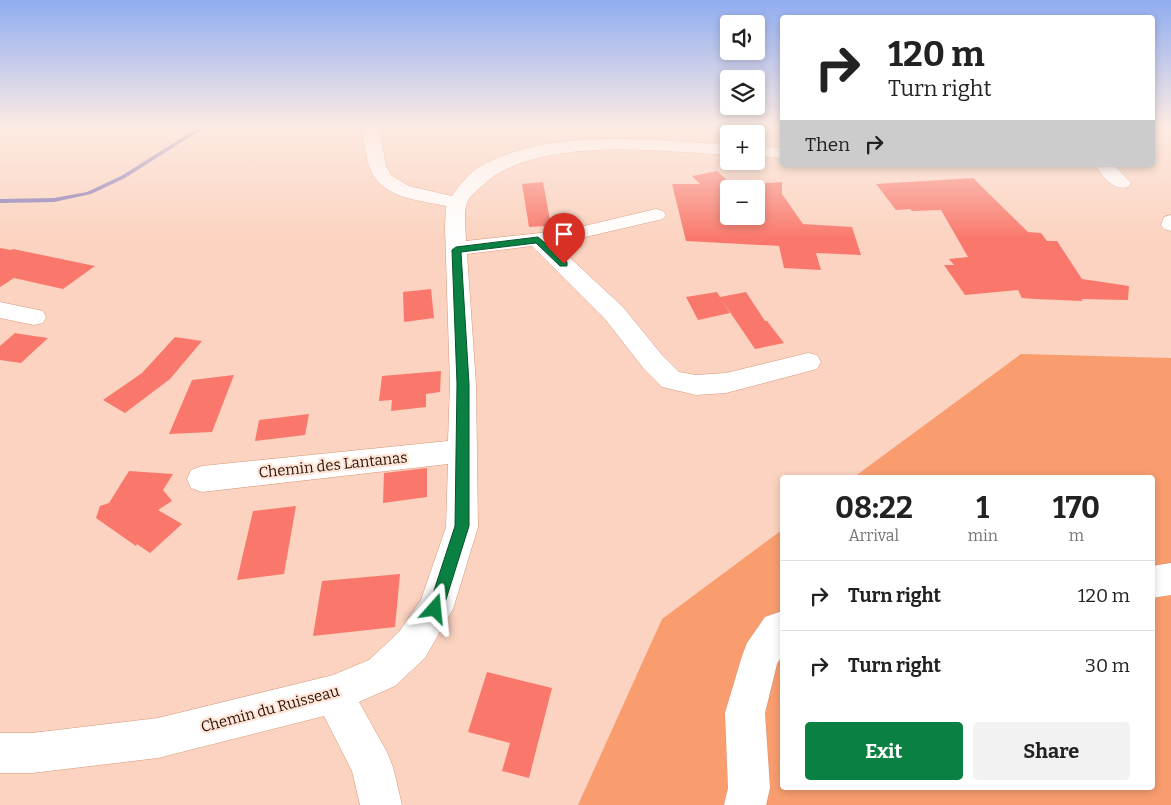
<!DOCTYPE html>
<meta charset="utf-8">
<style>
:root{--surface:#fff;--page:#f2f2f2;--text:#222;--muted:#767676;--line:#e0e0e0;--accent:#0b8043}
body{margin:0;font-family:Bitter,serif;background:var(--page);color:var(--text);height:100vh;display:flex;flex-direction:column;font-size:19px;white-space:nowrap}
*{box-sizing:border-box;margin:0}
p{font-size:16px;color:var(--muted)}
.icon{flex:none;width:28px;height:28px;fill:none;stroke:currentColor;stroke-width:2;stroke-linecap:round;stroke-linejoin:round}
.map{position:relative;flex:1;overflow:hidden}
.drawer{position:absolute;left:780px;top:475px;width:375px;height:315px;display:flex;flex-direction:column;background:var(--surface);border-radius:5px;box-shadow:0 2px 8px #0003}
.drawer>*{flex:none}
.hud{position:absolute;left:780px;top:15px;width:375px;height:152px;border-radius:5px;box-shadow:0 2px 8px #0003;background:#fff;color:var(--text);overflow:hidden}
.controls{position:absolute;left:720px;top:15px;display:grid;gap:10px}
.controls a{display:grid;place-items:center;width:45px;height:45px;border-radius:5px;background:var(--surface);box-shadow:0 2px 8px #0003;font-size:25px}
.pin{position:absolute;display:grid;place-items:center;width:42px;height:42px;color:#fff;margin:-51px -21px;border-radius:50% 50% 50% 0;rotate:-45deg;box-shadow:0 0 5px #0007}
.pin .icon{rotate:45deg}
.me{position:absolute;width:55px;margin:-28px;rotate:18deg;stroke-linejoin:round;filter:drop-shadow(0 0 4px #0008)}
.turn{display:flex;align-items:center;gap:18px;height:105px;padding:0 25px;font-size:22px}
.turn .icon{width:65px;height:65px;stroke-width:2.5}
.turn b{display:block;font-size:35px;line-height:42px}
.then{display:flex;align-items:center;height:48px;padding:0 25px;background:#0003;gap:10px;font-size:19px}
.eta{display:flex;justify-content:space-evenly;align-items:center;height:85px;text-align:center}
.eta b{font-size:30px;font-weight:700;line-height:35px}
.cta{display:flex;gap:10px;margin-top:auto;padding:10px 25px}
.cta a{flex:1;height:58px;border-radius:5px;background:var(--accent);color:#fff;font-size:20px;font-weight:700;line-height:58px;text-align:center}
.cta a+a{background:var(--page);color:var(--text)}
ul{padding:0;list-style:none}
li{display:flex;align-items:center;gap:15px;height:70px;padding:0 25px;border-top:1px solid var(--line)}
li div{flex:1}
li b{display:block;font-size:19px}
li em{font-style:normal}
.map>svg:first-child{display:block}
.green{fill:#f99d6f}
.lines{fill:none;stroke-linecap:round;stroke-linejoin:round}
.stream{fill:#8578b4;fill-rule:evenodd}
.building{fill:#f9786b;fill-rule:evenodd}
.minor-casing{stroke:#d6987a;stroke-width:1}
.minor{fill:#fff;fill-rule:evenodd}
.route{fill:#0b8043;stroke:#07532c}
.labels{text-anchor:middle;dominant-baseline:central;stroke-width:4.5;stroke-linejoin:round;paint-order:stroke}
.street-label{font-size:15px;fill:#291207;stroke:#ffe4d7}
</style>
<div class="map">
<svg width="1171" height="805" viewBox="0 0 1171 805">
<rect width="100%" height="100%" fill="#fbd3c0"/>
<polygon class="green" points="1021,354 1171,358 1171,805 578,805 662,619 782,530 782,788 1152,788 1152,478 854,477"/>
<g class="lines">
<polygon class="stream" points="201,126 207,126 125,178 91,194 54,202 0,203 0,199 54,198 87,192 121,176"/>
</g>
<g class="building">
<path d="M717 171 732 185 782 182V194L803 224 852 227 861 255 816 253 821 270 784 268 779 246 686 241 672 184H700L692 176ZM729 189H756V216H729Z"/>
<polygon points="973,178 1028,232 1041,233 1047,241 1057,241 1082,279 1129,286 1128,300 1081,299 1083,301 1035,299 1022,298 1018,290 965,295 944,265 954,265 949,259 968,257 941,210 912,211 910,209 896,210 876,184"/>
<polygon points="543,182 550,220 548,220 548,226 529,227 522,184"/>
<polygon points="0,248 11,250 13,249 95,266 63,289 14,278 0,287"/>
<polygon points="431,289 434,318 404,322 403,292"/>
<polygon points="717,292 720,297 746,292 765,321 767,321 784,343 755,349 721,299 730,313 698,320 686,297"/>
<polygon points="15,333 27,335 48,338 21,363 0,360 0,346"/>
<polygon points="175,337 202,341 170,379 125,413 103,400 142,373"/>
<polygon points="441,371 440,392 426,394 426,407 391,411 392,400 379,401 382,376"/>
<polygon points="234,375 212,432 169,434 192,380"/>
<polygon points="309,414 305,435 255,441 259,420"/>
<polygon points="427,468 427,497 383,503 384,473"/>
<polygon points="129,471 173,474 163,490 172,501 158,510 182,524 150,553 137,544 136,546 96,518 100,506 109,503"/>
<polygon points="296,506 284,574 237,580 253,511"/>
<polygon points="400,574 395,627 313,636 322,581"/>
<polygon points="487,672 552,688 529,778 502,771 510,743 468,732"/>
</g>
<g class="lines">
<g class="minor-casing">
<g id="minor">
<path d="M364 126H381L380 133 386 166 391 175 409 186 452 196C459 185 470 172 481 166 552 127 651 140 729 145V155C661 151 534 135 482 186 476 191 470 196 467 203 463 215 466 230 466 241L567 230 656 209 663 211 666 215 663 219 555 244 623 307 662 355 679 372 696 375 726 373 808 353 817 355 821 362 817 369 726 393 696 395 662 387 644 369 605 319 532 246 467 254 476 385 478 527 453 609 425 658 395 686 359 702 387 752 393 767 402 805H360L352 771 324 716 158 758 32 773H0V733H32L158 718 333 675 369 660 399 632 421 600 446 527 448 464 202 492 191 488 187 479 191 470 202 466 448 441 450 385 445 227 446 206C409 198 373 198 366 153 364 144 362 135 364 126Z"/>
<polygon points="756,146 782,148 782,158 756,156"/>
<path d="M1095 165H1114L1131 183 1128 187C1113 191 1103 177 1095 165Z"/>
<polygon points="1171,215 1171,231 1164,229 1161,225 1164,217"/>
<polygon points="0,302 43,311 46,317 43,323 34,325 0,318"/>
<polygon points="1171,563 1171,595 1152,598 1152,566"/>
<polygon points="782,611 782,655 777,664 765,713 770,788 766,805 724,805 728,788 725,713 742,656 747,643 765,617"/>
</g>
</g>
<use href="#minor" class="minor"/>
</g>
<linearGradient id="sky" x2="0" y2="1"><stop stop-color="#90adf1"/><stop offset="0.53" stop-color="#fdebe3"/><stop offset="1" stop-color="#fdebe3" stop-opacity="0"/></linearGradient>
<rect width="1171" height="239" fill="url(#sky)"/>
<polygon class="route" points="538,237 567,262 567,266 560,266 536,243 461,252 469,384 469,526 443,609 440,614 435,616 430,614 428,609 455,526 457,384 452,250 456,247"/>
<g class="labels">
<g class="street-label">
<text transform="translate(333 465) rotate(-6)">Chemin des Lantanas</text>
<text transform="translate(270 709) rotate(-15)">Chemin du Ruisseau</text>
</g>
</g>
</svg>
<div class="controls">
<a><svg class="icon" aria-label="sound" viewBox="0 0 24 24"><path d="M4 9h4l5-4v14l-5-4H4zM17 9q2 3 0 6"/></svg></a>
<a><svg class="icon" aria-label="layers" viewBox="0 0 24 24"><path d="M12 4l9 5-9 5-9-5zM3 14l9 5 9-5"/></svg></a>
<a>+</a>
<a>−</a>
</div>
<div class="pin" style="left:564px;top:264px;background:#d93025"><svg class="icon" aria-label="arrive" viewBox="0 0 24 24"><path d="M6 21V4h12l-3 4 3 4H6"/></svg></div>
<svg class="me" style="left:435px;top:609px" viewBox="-20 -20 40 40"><path d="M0-17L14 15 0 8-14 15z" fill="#0b8043" stroke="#fff" stroke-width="4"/></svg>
<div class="hud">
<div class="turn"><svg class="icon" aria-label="right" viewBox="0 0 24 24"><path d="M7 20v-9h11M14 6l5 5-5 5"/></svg><div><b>120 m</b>Turn right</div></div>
<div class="then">Then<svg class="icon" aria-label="right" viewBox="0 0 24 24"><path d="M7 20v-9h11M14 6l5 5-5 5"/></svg></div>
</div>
<section class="drawer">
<div class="eta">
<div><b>08:22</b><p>Arrival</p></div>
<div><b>1</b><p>min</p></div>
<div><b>170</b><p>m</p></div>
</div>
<ul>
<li><svg class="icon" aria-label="right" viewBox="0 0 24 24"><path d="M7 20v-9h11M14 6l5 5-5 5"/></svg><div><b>Turn right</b></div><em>120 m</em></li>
<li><svg class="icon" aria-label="right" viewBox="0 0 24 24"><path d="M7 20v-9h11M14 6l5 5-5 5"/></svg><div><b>Turn right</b></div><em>30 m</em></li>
</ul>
<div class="cta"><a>Exit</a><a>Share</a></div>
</section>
</div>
